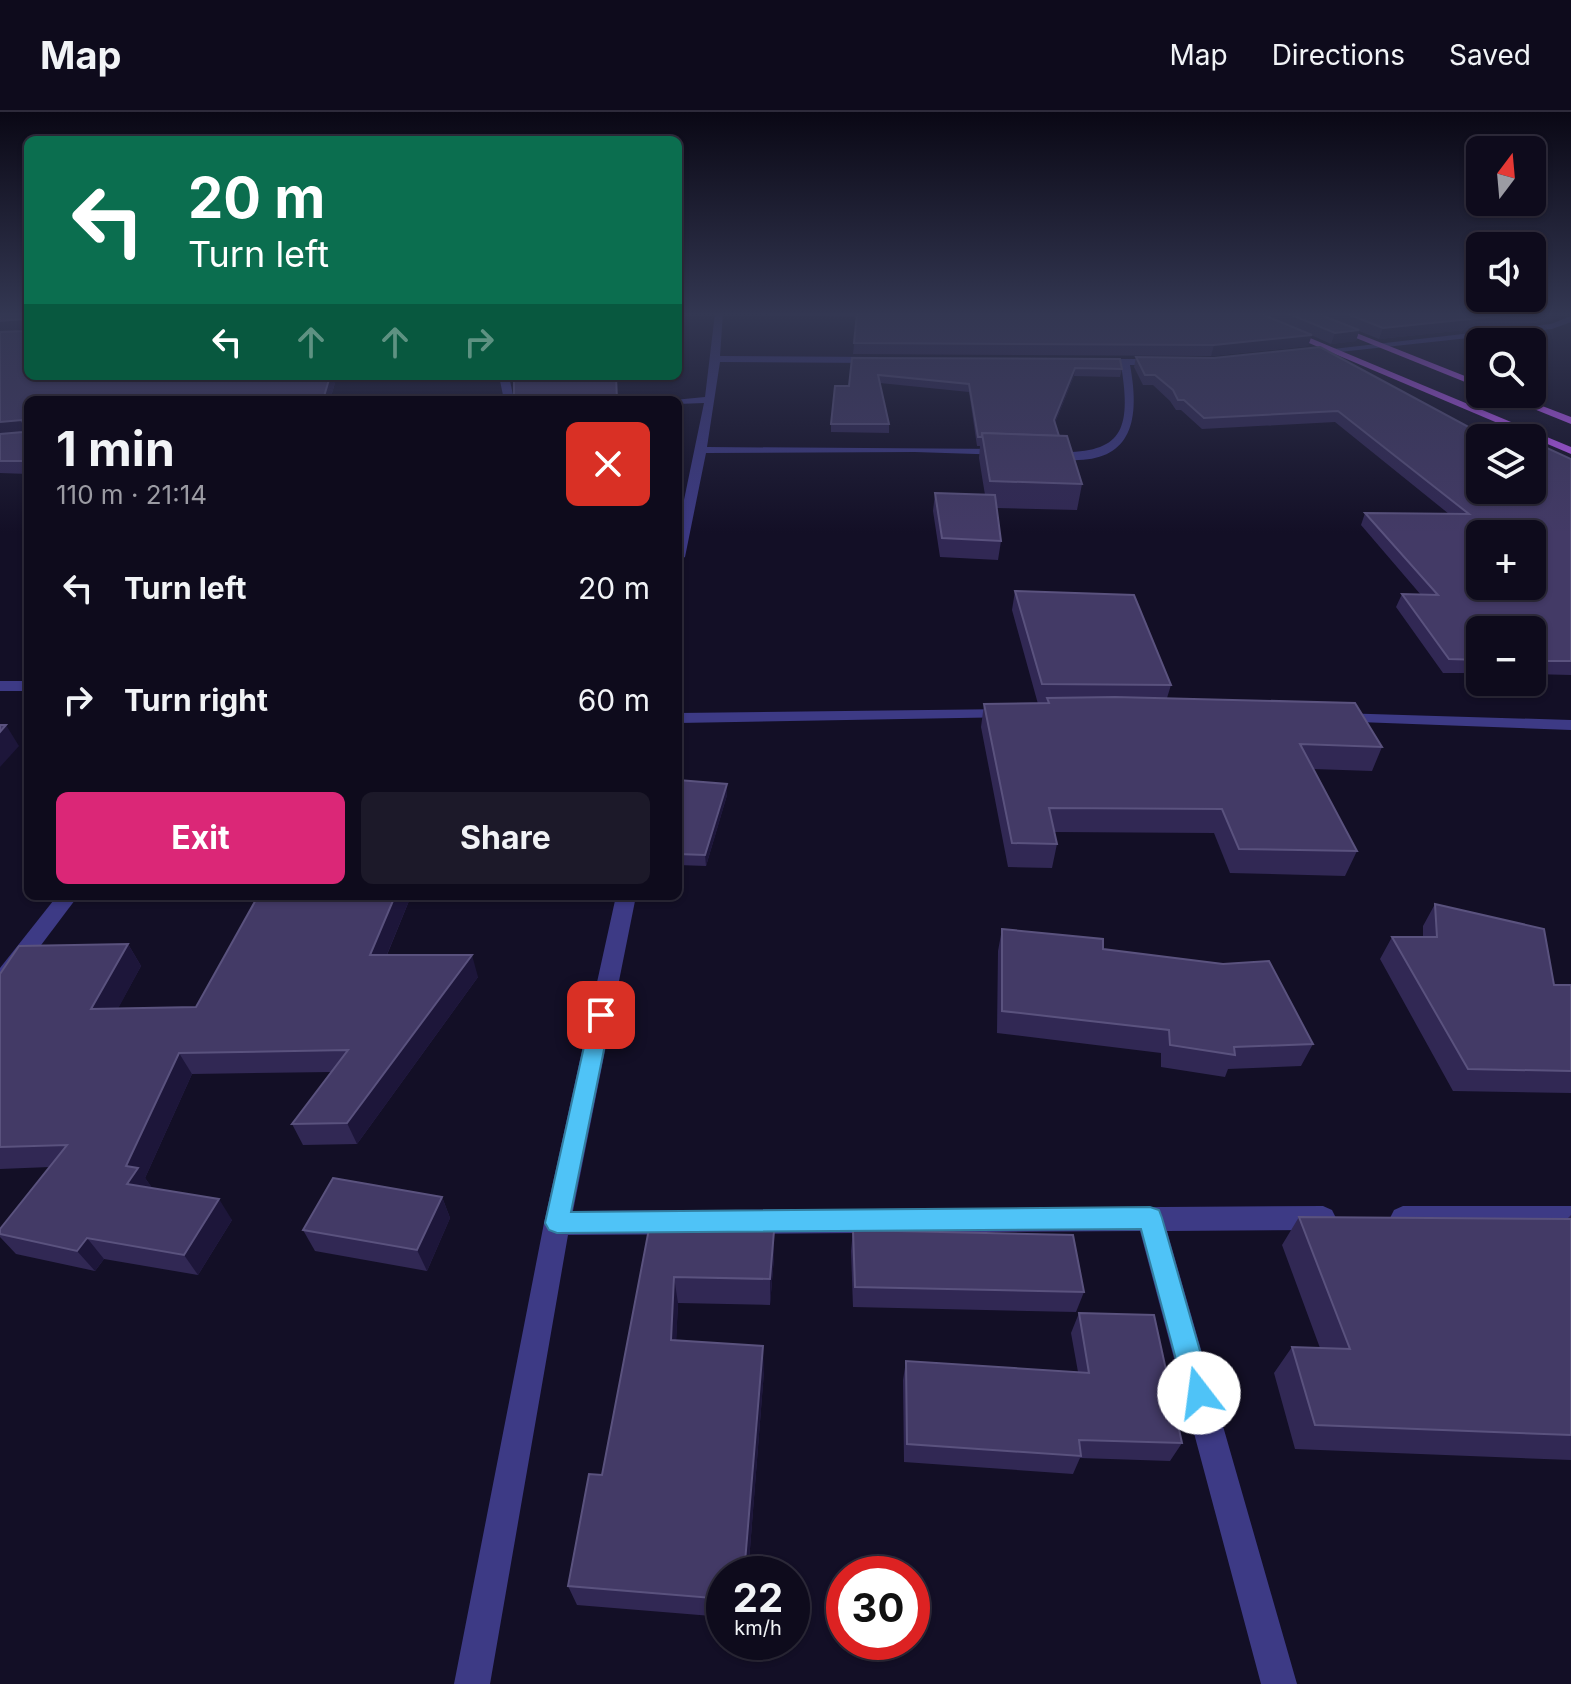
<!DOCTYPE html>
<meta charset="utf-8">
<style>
:root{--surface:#0e0b1c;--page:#1c1929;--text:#f1f3f6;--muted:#9b9ba3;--line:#2e2b3b;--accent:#db2777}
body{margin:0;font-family:Inter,sans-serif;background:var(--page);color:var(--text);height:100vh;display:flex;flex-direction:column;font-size:30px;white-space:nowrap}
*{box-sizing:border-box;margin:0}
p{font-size:26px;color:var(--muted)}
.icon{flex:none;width:44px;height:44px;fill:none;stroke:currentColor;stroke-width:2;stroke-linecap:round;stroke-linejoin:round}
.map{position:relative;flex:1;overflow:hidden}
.details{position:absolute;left:24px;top:284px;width:658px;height:504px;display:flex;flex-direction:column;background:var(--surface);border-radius:12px;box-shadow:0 2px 6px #0004,0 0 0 2px var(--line)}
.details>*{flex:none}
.hud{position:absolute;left:24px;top:24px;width:658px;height:244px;border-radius:12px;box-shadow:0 2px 6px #0004,0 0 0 2px var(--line);background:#0b6e4f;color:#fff;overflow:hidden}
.needle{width:52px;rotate:16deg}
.fabs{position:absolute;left:1466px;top:24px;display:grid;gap:16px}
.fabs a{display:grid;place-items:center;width:80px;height:80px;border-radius:12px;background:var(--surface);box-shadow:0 2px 6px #0004,0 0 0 2px var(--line);font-size:40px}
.speed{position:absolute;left:706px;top:1444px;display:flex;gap:16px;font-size:40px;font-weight:700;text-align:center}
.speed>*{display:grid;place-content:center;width:104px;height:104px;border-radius:50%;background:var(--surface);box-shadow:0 2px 6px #0004,0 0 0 2px var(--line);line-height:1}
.speed small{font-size:20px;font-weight:400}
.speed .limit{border:12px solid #d22;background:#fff;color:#111}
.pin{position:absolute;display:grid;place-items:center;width:68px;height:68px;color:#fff;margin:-34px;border-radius:16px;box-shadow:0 4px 12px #0006}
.me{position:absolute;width:88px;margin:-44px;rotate:345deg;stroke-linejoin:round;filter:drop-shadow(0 0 6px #0008)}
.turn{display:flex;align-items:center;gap:28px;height:168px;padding:0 32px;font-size:36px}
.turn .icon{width:104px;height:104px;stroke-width:2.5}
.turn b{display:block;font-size:56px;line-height:68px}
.lanes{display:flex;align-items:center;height:76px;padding:0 32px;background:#0003;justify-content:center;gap:40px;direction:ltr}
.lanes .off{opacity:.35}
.round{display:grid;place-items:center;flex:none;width:84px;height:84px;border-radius:12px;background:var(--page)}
.summary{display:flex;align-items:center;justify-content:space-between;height:136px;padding:0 32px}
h1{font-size:48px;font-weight:700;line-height:60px}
.cta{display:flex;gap:16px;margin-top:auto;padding:16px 32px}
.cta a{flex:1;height:92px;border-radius:12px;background:var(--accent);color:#fff;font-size:32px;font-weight:700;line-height:92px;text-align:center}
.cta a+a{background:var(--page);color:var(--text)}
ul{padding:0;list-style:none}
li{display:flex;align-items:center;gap:24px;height:112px;padding:0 32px}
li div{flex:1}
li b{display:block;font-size:30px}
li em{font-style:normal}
header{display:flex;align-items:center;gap:48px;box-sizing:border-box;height:112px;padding:0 40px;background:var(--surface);border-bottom:2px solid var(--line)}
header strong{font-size:38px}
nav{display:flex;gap:44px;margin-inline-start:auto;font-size:28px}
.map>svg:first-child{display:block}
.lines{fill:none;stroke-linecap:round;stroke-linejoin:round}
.minor{fill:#3d3a85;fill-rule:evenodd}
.primary{fill:#c25bff;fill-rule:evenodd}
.wall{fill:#312854}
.shaded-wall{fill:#1d163a}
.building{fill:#433a66;stroke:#5a527e;stroke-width:2;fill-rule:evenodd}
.route{fill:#4fc3f7;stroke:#337fa1;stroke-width:2}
</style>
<header>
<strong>Map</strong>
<nav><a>Map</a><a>Directions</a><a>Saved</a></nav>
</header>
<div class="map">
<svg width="1571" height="1572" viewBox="0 0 1571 1572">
<rect width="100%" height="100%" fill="#130f26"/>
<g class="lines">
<g class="minor">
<polygon points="715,201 723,201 720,244 877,245 882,248 877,251 720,250 707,335 1006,337 1012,340 1006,343 915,340 706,341 685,445 678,449 678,417 704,291 678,292 678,288 674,288 705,285"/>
<polygon points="1571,204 1571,210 1552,217 1312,243 1307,240 1551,212"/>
<path d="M1093 247H1161L1166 250 1161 253H1130C1144 327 1120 359 1042 345V341L1046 340C1119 343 1133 325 1121 253L1090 252Z"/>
<polygon points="499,264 509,264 514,288 504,288"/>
<rect x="0" y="569" width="28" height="10"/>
<polygon points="1010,597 1018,602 1016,605 678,611 678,601"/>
<polygon points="1338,601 1571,608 1571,618 1332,609 1330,606"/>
<polygon points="57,784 78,784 8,877 0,879 0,856"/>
<polygon points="616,784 636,784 573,1099 1323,1094 1332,1098 1336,1106 1332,1114 1323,1118 1167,1119 1297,1572 1261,1572 1140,1119 568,1123 490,1572 454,1572 544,1111"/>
<polygon points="1403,1094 1571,1094 1571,1118 1403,1118 1394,1114 1390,1106 1394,1098"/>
</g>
<g class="primary">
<polygon points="1238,201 1250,201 1571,335 1571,342"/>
<polygon points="1294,201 1306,201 1480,270 1480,276"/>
<polygon points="1497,282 1511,282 1571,305 1571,312"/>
</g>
</g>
<g class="wall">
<polygon points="28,201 28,264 337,264 330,288 28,288 28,362 0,361 0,220 24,219"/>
<polygon points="726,201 1570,201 1550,209 1379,227 1359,219 1356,229 1331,232 1311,223 1308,234 1211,244 853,242 857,205 770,204 770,202"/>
<polygon points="1136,245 1487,325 1571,347 1571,563 1532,562 1532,518 1480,518 1480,561 1443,561 1396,495 1402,482 1421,483 1361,413 1365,401 1449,402 1335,310 1202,317 1181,298 1176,298 1170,289 1153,273 1143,273 1134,255"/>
<polygon points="852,246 1122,257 1120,265 1074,264 1055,311 1059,324 1082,372 1077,398 997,396 1001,429 998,448 940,445 933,399 935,381 985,383 979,346 980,334 977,334 969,280 880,271 889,312 889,321 831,320 831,312 849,274"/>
<polygon points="1015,479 1171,573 1167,586 1382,635 1372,659 1313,657 1357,739 1345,764 1230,761 1214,721 1054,720 1057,732 1052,756 1008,755 981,615 984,592 1038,592 1012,498"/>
<polygon points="678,668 727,683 706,754 678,753"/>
<polygon points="411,784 387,843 478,865 357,1032 303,1033 292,1012 331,960 192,962 145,1066 152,1076 232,1108 198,1163 104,1147 95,1159 16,1142 0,1125 0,1117 50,1055 0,1057 0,862 128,832 141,854 118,896 196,895"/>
<polygon points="1435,792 1554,873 1571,873 1571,981 1453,979 1380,847 1392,825 1423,825 1423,814"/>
<polygon points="1002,817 1103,837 1313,932 1301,954 1228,957 1225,965 1161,955 1161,941 997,921 998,839"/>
<polygon points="442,1085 450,1106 427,1159 315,1139 303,1118"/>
<polygon points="677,1103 678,1111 774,1145 770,1193 678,1191 676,1229 764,1259 748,1462 724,1462 724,1505 577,1493 568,1474 602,1363"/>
<polygon points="1571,1103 1571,1348 1295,1337 1274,1261 1292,1235 1320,1236 1282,1133 1299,1105 1567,1107"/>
<polygon points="853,1118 1084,1180 1076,1200 853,1195 851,1139"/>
<polygon points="1079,1201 1182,1331 1170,1349 1080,1346 1073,1362 904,1350 903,1268 906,1249 1078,1260 1071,1221"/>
</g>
<g class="shaded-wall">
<polygon points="1528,201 1570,201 1550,209 1379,227 1383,216"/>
<polygon points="23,207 28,217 0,220 0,209"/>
<polygon points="1359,218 1356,229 1331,232 1335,221"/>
<polygon points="1312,223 1308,234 1211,244 1214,233"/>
<polygon points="1075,256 1074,264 1053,316 1054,308"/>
<polygon points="330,264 337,264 330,288 323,288"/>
<polygon points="22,308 28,320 0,323 0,310"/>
<polygon points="6,613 19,634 0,655 0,620"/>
<polygon points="727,672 727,683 706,754 705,743"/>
<polygon points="395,784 411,784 378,864 370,843"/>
<polygon points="128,832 141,854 106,919 91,897"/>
<polygon points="472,843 478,865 357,1032 347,1011"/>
<polygon points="179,941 192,962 145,1066 153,1077 127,1072 126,1054"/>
<polygon points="442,1085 450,1106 427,1159 417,1138"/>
<polygon points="219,1087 232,1108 198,1163 184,1143"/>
<polygon points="774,1119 774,1145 770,1193 770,1167"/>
<polygon points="87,1126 104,1147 95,1159 77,1139"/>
<polygon points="674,1165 678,1191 675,1253 671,1228"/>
<polygon points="763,1234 764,1259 748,1462 744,1462"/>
</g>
<g class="building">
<polygon points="0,201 28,201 28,264 330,264 323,288 28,288 28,349 0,349 0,322 23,320 25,317 22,308 0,310 0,220 24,219 26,216 23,207 0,209"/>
<polygon points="857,201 1259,201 1312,223 1214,233 854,231"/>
<polygon points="1287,201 1316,201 1359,218 1335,221"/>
<polygon points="1345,201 1528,201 1383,216"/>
<path d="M1320 235 1487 325 1514 322 1524 326H1480V378H1532V329L1571 347V549H1532V518H1480V548L1449 547 1402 482 1438 483 1365 401 1469 402 1338 299 1204 306 1184 288H1178L1173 278 1155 263H1145L1136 245 1214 246ZM1480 422H1532V474H1480Z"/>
<polygon points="852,246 1120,247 1122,257 1075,256 1054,308 1059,324 982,321 982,325 978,325 969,272 878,263 889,312 831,312 835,274 849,274"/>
<polygon points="514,264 616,264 617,288 514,288"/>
<polygon points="982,321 1067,324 1082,372 990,369"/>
<polygon points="935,381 995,383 1001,429 942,426"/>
<polygon points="1015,479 1134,483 1171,573 1042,572"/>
<polygon points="1115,585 1355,591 1382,635 1300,632 1357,739 1239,737 1222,697 1049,696 1057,732 1012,731 984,592 1049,591 1047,586"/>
<polygon points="0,613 6,613 0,620"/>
<polygon points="678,668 727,672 705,743 678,742"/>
<polygon points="258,784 395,784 370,843 472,843 347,1011 292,1012 348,938 179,941 126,1054 138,1056 127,1072 219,1087 184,1143 87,1126 77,1139 0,1122 0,1117 67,1033 0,1035 0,862 19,834 128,832 91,897 196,895"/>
<polygon points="1435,792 1544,817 1554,873 1571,873 1571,959 1468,957 1392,825 1437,825"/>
<polygon points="1002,817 1103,827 1103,837 1223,852 1269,849 1313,932 1234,935 1235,943 1170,933 1169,918 1002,899"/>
<polygon points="333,1066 442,1085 417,1138 303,1118"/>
<polygon points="652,1101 677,1103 676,1111 774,1119 770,1167 674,1165 671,1228 763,1234 744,1462 724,1462 724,1487 568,1474 589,1362 602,1363"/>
<polygon points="1299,1105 1571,1107 1571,1323 1315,1313 1292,1235 1350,1237"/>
<polygon points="853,1118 1073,1123 1084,1180 855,1175"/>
<polygon points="1079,1201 1154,1203 1182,1331 1079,1328 1081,1344 907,1332 906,1249 1089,1261"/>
</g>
<linearGradient id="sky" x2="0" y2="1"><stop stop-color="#0a0815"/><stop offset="0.48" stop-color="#333752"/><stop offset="1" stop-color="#333752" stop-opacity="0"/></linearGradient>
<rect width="1571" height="421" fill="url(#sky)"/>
<polygon class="route" points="601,895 608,897 611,903 571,1100 1150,1095 1159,1098 1162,1106 1212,1281 1208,1290 1199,1294 1189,1290 1185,1281 1141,1117 557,1121 549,1118 545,1111 591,903 594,897"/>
</svg>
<div class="fabs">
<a><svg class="needle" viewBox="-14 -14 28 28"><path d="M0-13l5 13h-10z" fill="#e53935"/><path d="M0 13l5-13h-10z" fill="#9b9ba3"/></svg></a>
<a><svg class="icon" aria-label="sound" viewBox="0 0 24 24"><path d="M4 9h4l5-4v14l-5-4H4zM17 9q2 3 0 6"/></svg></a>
<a><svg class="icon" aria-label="search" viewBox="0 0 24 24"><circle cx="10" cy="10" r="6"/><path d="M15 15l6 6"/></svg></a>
<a><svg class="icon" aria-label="layers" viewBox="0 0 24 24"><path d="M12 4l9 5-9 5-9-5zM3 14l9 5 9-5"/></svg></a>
<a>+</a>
<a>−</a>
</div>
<div class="speed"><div>22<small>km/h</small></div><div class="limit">30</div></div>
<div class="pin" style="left:601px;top:903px;background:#d93025"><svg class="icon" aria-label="arrive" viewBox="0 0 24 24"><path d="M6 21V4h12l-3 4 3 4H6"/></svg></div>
<svg class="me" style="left:1199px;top:1281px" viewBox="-20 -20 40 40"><circle r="19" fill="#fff"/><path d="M0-13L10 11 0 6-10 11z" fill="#4fc3f7"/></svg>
<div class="hud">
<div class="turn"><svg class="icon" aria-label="left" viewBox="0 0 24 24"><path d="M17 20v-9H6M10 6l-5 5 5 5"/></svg><div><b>20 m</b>Turn left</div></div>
<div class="lanes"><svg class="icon" aria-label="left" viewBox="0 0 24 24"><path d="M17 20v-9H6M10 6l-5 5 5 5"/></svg><svg class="icon off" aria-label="ahead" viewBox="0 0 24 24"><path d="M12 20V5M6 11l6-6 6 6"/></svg><svg class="icon off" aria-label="ahead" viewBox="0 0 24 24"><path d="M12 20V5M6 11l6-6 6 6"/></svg><svg class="icon off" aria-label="right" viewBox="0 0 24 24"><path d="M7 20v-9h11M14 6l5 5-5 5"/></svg></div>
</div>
<section class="details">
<div class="summary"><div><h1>1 min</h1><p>110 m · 21:14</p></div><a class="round" style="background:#d93025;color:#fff"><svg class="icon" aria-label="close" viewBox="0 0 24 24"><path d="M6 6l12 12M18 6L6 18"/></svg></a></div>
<ul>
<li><svg class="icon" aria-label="left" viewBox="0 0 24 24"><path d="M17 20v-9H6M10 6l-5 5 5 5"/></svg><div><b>Turn left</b></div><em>20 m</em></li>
<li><svg class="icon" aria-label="right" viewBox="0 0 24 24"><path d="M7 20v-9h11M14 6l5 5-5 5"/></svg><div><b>Turn right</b></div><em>60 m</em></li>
</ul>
<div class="cta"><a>Exit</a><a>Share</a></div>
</section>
</div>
